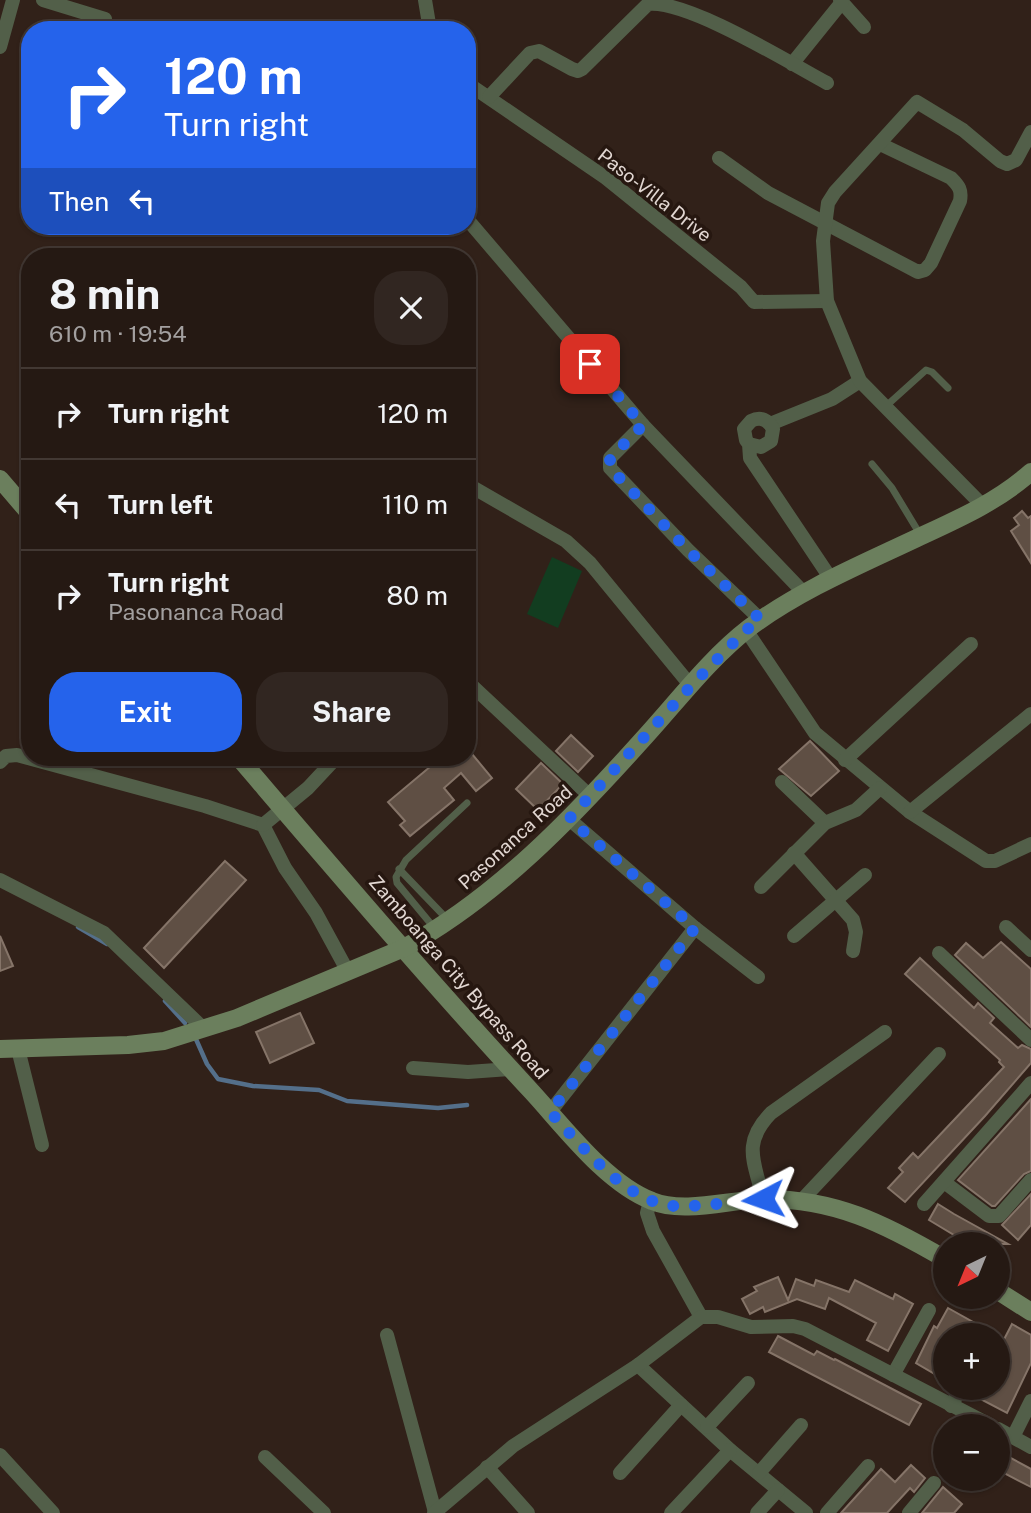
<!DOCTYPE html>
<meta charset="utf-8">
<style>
:root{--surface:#251913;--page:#312621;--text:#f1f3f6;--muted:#a3a0a0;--line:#423833;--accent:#2563eb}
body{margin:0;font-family:"Public Sans",sans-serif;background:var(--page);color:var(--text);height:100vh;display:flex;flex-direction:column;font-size:26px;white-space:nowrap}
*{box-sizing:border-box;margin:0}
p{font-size:23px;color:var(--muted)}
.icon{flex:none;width:38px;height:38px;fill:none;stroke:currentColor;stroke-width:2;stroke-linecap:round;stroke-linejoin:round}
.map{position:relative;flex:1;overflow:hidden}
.panel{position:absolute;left:21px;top:248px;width:455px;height:518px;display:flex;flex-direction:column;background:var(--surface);border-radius:28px;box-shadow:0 2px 5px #0004,0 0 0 2px var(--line)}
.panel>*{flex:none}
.banner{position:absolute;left:21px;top:21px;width:455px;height:214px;border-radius:28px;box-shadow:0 2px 5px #0004,0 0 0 2px var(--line);background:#2563eb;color:#fff;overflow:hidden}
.needle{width:46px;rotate:223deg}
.tools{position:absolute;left:933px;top:1232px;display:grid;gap:14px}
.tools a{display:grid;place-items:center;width:77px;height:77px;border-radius:50%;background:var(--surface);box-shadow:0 2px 5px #0004,0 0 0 2px var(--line);font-size:35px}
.pin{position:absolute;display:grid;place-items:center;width:60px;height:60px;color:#fff;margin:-30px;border-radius:14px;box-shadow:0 4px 10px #0006}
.me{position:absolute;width:77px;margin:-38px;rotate:266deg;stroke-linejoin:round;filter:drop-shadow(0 0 5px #0008)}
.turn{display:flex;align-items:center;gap:24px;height:147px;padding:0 28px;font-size:32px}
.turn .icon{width:91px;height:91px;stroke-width:2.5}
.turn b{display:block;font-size:49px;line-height:60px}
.then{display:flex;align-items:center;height:66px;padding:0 28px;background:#0003;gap:14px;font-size:26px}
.round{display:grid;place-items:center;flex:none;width:74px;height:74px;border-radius:28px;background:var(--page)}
.head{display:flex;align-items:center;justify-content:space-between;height:119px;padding:0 28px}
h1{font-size:42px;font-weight:700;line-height:52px}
.action{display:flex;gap:14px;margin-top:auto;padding:14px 28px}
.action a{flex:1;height:80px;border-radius:28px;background:var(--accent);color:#fff;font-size:28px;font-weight:700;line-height:80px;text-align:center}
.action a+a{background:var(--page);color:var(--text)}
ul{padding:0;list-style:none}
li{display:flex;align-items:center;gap:21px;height:91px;padding:0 28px;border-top:2px solid var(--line)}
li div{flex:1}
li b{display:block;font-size:26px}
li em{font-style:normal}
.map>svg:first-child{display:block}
.green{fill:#123d20}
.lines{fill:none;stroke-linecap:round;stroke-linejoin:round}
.stream{stroke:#546f8a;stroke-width:4.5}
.building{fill:#5f4f44;stroke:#857468;stroke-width:2}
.lane{stroke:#525f49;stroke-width:7}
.street{stroke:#525f49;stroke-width:14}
.secondary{stroke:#6b7f5d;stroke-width:18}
.route{stroke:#2563eb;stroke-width:12;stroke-dasharray:0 21.6}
.labels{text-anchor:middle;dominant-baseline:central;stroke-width:7;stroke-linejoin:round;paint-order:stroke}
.street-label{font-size:19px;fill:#e2d7d2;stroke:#261710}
</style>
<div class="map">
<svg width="1031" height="1513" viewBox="0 0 1031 1513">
<rect width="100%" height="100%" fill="#312119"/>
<polygon class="green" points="552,557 582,571 558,628 527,614"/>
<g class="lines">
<g class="stream">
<polyline points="78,927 107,944"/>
<polyline points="165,1001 185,1023"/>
<polyline points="195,1037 207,1064 218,1079 253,1086 319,1090 347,1101 438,1108 467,1105"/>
</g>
</g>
<g class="building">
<polygon points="1022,511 1028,518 1031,516 1031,563 1011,531 1019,525 1014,518"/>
<polygon points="571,735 593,756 578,772 556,751"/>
<polygon points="810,741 839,771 811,796 779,769"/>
<polygon points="467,748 492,778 476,791 461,773 444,788 454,800 410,836 400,825 405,821 388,802 437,761 441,766 451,758 467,758"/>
<polygon points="541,763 563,784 538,810 516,789"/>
<polygon points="225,861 246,880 164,968 144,948"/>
<polygon points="0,936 13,966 0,971"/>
<polygon points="1001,942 1031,969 1031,1027 955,955 966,943 983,958"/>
<polygon points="920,958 974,1008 978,1003 994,1018 990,1023 1018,1048 1022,1045 1031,1049 1031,1063 985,1116 905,1202 888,1188 903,1172 899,1168 913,1153 918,1158 1004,1067 999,1062 1000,1060 905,974"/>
<polygon points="300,1013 314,1043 270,1063 256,1032"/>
<polygon points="1031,1099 1031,1171 1024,1174 995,1206 992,1206 958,1180"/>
<polygon points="1031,1194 1031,1225 1018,1240 1002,1225"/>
<polygon points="938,1204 954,1214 1008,1244 969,1244 929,1220"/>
<polygon points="778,1277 788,1300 796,1279 814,1286 816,1280 849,1292 855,1280 893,1299 895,1294 913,1304 888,1351 867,1340 876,1323 829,1298 825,1309 797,1299 765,1312 763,1307 750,1314 742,1299 757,1291 754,1287"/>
<polygon points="948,1308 980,1326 975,1335 945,1335 945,1380 916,1363 934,1326 937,1328"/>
<polygon points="1012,1324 1031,1335 1031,1363 1007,1413 969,1393 971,1388 998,1388 998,1351"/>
<polygon points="778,1336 814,1355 817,1351 834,1360 835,1359 921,1404 909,1425 769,1352"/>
<polygon points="998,1451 1031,1469 1031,1487 998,1470"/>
<polygon points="911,1465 925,1478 914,1492 910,1488 887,1513 841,1513 881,1469 895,1482"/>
<polygon points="943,1487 962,1504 954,1513 922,1513"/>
</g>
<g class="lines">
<g class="lane">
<polyline points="885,407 926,370 932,372 948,388"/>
<polyline points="872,464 892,488 921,536"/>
<polyline points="399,869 448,920"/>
<polyline points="436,930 397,883 396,877 406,860 467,803"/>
</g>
<g class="street">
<polyline points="43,0 105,19"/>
<polyline points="425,0 430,30"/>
<polyline points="840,0 864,27"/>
<polyline points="0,47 13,0"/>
<polyline points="792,64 842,2"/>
<polyline points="467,83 606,178 741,287 754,302 827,301"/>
<path d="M489 97 530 53 539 51 572 69 578 71 582 69 648 4C688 0 788 62 827 83"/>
<path d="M719 158 768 193 918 272 925 270 931 263 960 201C962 190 959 186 951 178L880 144"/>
<polyline points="467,219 643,425 804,593"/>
<polyline points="770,424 832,399 860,381"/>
<polyline points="643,425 610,458 610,468 688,550 761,620"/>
<path d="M749 444 761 447 771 441 773 429C768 420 761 416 751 421L744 429 746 440 749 444 750 458 831 579"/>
<polyline points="467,484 566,541 590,563 691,686"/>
<polyline points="984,507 860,381 827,301 823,241 828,203 835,192 917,102 963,130 1000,161 1007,164 1016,160 1031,132"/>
<polyline points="746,630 815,733 910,812 986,861 995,861 1031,844"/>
<polyline points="467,681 591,797"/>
<polyline points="845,760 971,644"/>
<polyline points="0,762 6,756 17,755 205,806 263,825 285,868 316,913 347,970"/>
<polyline points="782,782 825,823"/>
<polyline points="910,812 1031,714"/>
<polyline points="569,819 695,928 758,977"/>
<polyline points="263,825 308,788 336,758"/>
<polyline points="794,853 853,920 856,932 853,951"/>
<polyline points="0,880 104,933 203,1028"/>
<polyline points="761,887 825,823 856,810 880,788"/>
<polyline points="1006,927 1031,950"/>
<polyline points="794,936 865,875"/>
<polyline points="939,953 1031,1040"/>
<polyline points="18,1049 42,1145"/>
<polyline points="413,1068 468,1072 511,1069"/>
<polyline points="550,1112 695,928"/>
<polyline points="944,1182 989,1216 999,1216 1031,1180"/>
<path d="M763 1199C755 1162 741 1144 771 1113L885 1032"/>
<polyline points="650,1201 647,1213 653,1231 701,1317"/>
<polyline points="801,1201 939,1054"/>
<polyline points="924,1204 1031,1083"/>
<polyline points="387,1335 435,1512"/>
<polyline points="638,1365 730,1450 806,1513"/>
<polyline points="893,1375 929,1310"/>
<polyline points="951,1406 961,1388"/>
<polyline points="707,1427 748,1383"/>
<polyline points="998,1429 1031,1447"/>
<polyline points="1013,1437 1031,1401"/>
<polyline points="0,1455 53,1513"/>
<polyline points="265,1457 324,1513"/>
<polyline points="487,1467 528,1513"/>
<polyline points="620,1473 681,1405"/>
<polyline points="759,1473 801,1425"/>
<polyline points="434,1513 513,1446 638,1365 701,1317 718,1317 751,1327 793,1326 805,1329 992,1426"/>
<polyline points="671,1513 730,1450"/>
<polyline points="757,1513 778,1490"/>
<polyline points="827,1513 868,1466"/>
<polyline points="909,1513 934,1483"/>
</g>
<g class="secondary">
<polyline points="0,479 30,514"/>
<path d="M239 758C335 870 431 983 532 1092 565 1128 606 1183 652 1201 683 1214 729 1200 762 1199 834 1198 885 1224 945 1259"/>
<path d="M0 1049 128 1045 164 1041 237 1018 404 948C497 897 573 817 643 739 676 703 710 658 749 628 800 590 860 565 917 538 958 519 997 502 1031 472"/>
<polyline points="998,1291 1031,1312"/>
</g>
</g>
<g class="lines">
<path class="route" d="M590 364 643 425 610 458V468L688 550 761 620 746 630 691 686 569 819 695 928 550 1112C581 1144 628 1206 677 1206 705 1207 735 1201 763 1199"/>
</g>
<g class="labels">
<g class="street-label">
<text transform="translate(655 195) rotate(38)">Paso-Villa Drive</text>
<text transform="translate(515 837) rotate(-42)">Pasonanca Road</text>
<text transform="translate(459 977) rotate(49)">Zamboanga City Bypass Road</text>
</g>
</g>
</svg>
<div class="tools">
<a><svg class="needle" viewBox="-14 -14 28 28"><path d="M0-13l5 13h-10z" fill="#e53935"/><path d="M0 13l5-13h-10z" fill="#a3a0a0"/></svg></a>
<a>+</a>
<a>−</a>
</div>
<div class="pin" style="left:590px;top:364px;background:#d93025"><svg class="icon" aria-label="arrive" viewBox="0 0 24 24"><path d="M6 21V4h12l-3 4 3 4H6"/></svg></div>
<svg class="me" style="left:763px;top:1199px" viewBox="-20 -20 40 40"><path d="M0-17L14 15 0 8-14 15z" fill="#2563eb" stroke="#fff" stroke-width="4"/></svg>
<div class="banner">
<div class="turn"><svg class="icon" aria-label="right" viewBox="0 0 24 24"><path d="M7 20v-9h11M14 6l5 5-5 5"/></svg><div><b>120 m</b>Turn right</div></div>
<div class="then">Then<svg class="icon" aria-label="left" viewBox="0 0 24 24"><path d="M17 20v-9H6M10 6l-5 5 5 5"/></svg></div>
</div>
<section class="panel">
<div class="head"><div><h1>8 min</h1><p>610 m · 19:54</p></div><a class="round"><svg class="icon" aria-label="close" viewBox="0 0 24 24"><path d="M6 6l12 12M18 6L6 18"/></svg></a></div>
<ul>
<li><svg class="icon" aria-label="right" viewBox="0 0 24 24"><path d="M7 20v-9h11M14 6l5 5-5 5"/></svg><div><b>Turn right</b></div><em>120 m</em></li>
<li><svg class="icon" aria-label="left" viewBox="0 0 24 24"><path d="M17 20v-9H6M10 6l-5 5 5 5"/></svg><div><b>Turn left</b></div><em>110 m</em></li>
<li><svg class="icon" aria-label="right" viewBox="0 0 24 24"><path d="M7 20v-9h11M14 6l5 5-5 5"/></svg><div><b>Turn right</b><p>Pasonanca Road</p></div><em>80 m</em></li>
</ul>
<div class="action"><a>Exit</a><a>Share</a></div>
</section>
</div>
